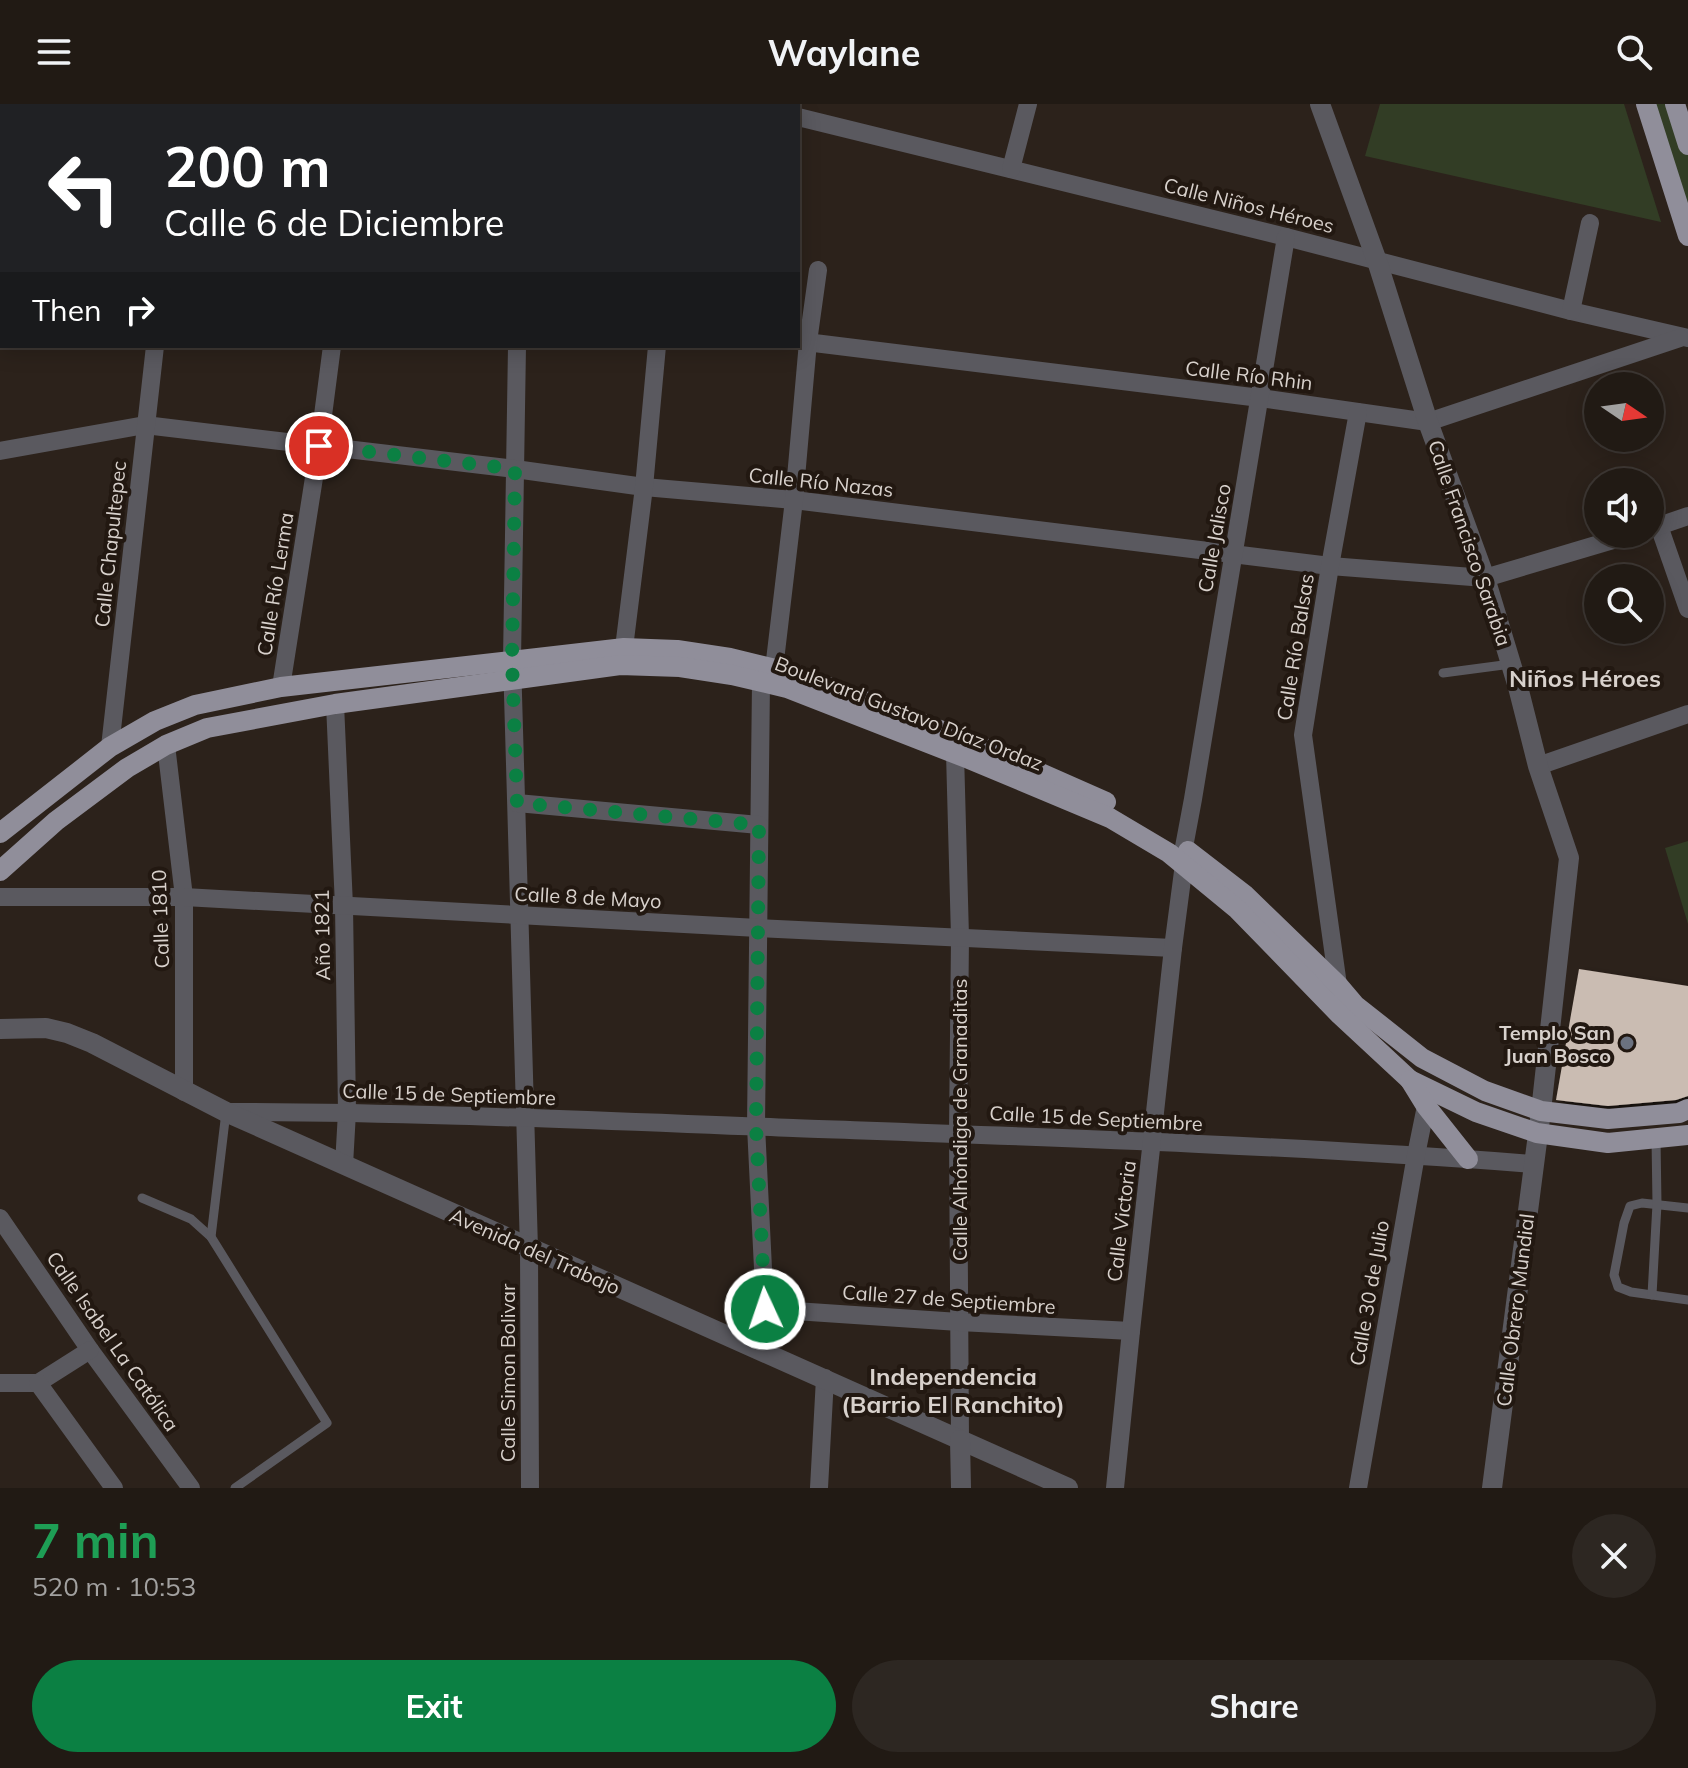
<!DOCTYPE html>
<meta charset="utf-8">
<style>
:root{--surface:#211a14;--page:#2d2722;--text:#f1f3f6;--muted:#a2a1a0;--line:#3e3834;--accent:#0b8043}
body{margin:0;font-family:Mulish,sans-serif;background:var(--page);color:var(--text);height:100vh;display:flex;flex-direction:column;font-size:30px;white-space:nowrap}
*{box-sizing:border-box;margin:0}
p{font-size:26px;color:var(--muted)}
.icon{flex:none;width:44px;height:44px;fill:none;stroke:currentColor;stroke-width:2;stroke-linecap:round;stroke-linejoin:round}
.map{position:relative;height:1384px;overflow:hidden}
.side{display:flex;flex-direction:column;background:var(--surface);flex:1}
.side>*{flex:none}
.top-card{position:absolute;left:0px;top:0px;width:800px;height:244px;box-shadow:0 4px 20px #0003,0 0 0 2px var(--line);background:#202124;color:#fff;overflow:hidden}
.needle{width:52px;rotate:103deg}
.controls{position:absolute;left:1584px;top:268px;display:grid;gap:16px}
.controls a{display:grid;place-items:center;width:80px;height:80px;border-radius:50%;background:var(--surface);box-shadow:0 4px 20px #0003,0 0 0 2px var(--line);font-size:40px}
.pin{position:absolute;display:grid;place-items:center;width:68px;height:68px;color:#fff;margin:-34px;border:4px solid #fff;border-radius:50%;box-shadow:0 2px 8px #0007}
.me{position:absolute;width:88px;margin:-44px;rotate:357deg;stroke-linejoin:round;filter:drop-shadow(0 0 6px #0008)}
.turn{display:flex;align-items:center;gap:28px;height:168px;padding:0 32px;font-size:36px}
.turn .icon{width:104px;height:104px;stroke-width:2.5}
.turn b{display:block;font-size:56px;line-height:68px}
.then{display:flex;align-items:center;height:76px;padding:0 32px;background:#0003;gap:16px;font-size:30px}
.round{display:grid;place-items:center;flex:none;width:84px;height:84px;border-radius:42px;background:var(--page)}
.overview{display:flex;align-items:center;justify-content:space-between;height:136px;padding:0 32px}
h1{font-size:48px;font-weight:700;line-height:60px;color:#1e9e55}
.cta{display:flex;gap:16px;margin-top:auto;padding:16px 32px}
.cta a{flex:1;height:92px;border-radius:48px;background:var(--accent);color:#fff;font-size:32px;font-weight:700;line-height:92px;text-align:center}
.cta a+a{background:var(--page);color:var(--text)}
header{display:flex;justify-content:space-between;align-items:center;height:104px;padding:0 32px;background:var(--surface);font-size:36px;font-weight:700}
.map>svg:first-child{display:block}
.green{fill:#323d25}
.building{fill:#cabcb2;filter:url(#shadow)}
.lines{fill:none;stroke-linecap:round;stroke-linejoin:round}
.service{stroke:#5a595f;stroke-width:9}
.minor{stroke:#5a595f;stroke-width:18}
.tertiary{stroke:#5a595f;stroke-width:20}
.primary{stroke:#908e9a;stroke-width:20}
.route{stroke:#0b8043;stroke-width:14;stroke-dasharray:0 25.2}
.worship-dot{fill:#6b7280;stroke:#221811;stroke-width:3}
.labels{text-anchor:middle;dominant-baseline:central;stroke-width:8;stroke-linejoin:round;paint-order:stroke}
.street-label{font-size:20px;fill:#d8d1cc;stroke:#221811}
.poi-label{font-size:20px;font-weight:bold;fill:#d8d1cc;stroke:#221811;text-anchor:end}
.quarter-label{font-size:24px;font-weight:bold;fill:#d8d1cc;stroke:#221811}
</style>
<header><svg class="icon" aria-label="menu" viewBox="0 0 24 24"><path d="M4 6h16M4 12h16M4 18h16"/></svg>Waylane<svg class="icon" aria-label="search" viewBox="0 0 24 24"><circle cx="10" cy="10" r="6"/><path d="M15 15l6 6"/></svg></header>
<div class="map">
<svg width="1688" height="1384" viewBox="0 0 1688 1384">
<defs>
<filter id="shadow"><feDropShadow dx="5" dy="5" stdDeviation="4" flood-color="#0009"/></filter>
</defs>
<rect width="100%" height="100%" fill="#2c221b"/>
<g class="green">
<polygon points="1380,0 1624,0 1661,118 1365,52"/>
<polygon points="1651,0 1672,0 1688,49 1688,113"/>
<polygon points="1688,737 1688,820 1665,744"/>
</g>
<polygon class="building" points="1579,865 1688,882 1688,992 1676,996 1608,1002 1556,996"/>
<g class="lines">
<g class="service">
<polyline points="1443,569 1511,560"/>
<polyline points="142,1094 191,1115 211,1133 327,1319 235,1384"/>
<polyline points="1688,1104 1642,1099 1630,1102 1624,1119 1614,1171 1618,1183 1631,1188 1688,1196"/>
<polyline points="211,1133 226,1008"/>
<polyline points="1652,1191 1657,1100 1656,1035"/>
</g>
<g class="minor">
<polyline points="514,0 514,2"/>
<polyline points="747,0 755,2"/>
<polyline points="179,2 179,0"/>
<polyline points="365,2 365,0"/>
<polyline points="798,13 1286,133 1571,207 1688,234"/>
<polyline points="1011,65 1028,0"/>
<polyline points="0,176 2,176"/>
<polyline points="1571,207 1590,119"/>
<polyline points="798,237 1260,294 1428,318 1680,234"/>
<polyline points="517,242 512,556 529,1145 530,1384"/>
<polyline points="0,347 145,321 515,365 644,383 794,396 1330,462 1485,474 1633,430"/>
<polyline points="1659,422 1688,505"/>
<polyline points="1650,425 1688,412"/>
<polyline points="624,544 644,383 657,242"/>
<polyline points="774,565 794,396 808,238 818,166"/>
<polyline points="761,578 756,1022 765,1205 765,1248"/>
<polyline points="281,583 319,342 332,242"/>
<polyline points="335,600 344,802 347,1008 344,1061"/>
<polyline points="166,641 184,793 184,988"/>
<polyline points="110,643 155,242"/>
<polyline points="955,649 960,833 958,1030 960,1336"/>
<polyline points="1538,662 1688,610"/>
<polyline points="517,699 759,721"/>
<polyline points="1184,743 1193,695 1286,133"/>
<polyline points="0,793 184,793 758,824 1173,844"/>
<polyline points="1338,881 1303,631 1330,462 1358,308"/>
<path d="M228 1008C417 1008 604 1017 793 1024 1040 1033 1287 1041 1533 1060"/>
<polyline points="0,1114 90,1246 191,1384"/>
<polyline points="765,1205 959,1218 1131,1227"/>
<polyline points="0,1279 38,1279 90,1246"/>
<polyline points="38,1279 114,1384"/>
<polyline points="819,1384 825,1274"/>
<polyline points="1115,1384 1131,1227 1173,844 1184,760"/>
<polyline points="1358,1384 1416,1051 1426,1002"/>
</g>
<g class="tertiary">
<polyline points="1320,0 1377,157 1428,318 1485,474 1518,583 1538,662 1569,754 1541,1007 1492,1384"/>
<polyline points="0,925 46,924 67,929 92,939 226,1008 1068,1384"/>
<polyline points="960,1336 961,1384"/>
</g>
<g class="primary">
<polyline points="1646,0 1688,132"/>
<polyline points="1675,0 1688,41"/>
<polyline points="0,729 110,643 155,617 195,601 281,583 624,544 677,546 730,554 792,569 966,636 1106,698"/>
<polyline points="1188,747 1245,791 1338,881 1355,901 1422,954 1485,987 1541,1007 1608,1015 1679,1009 1688,1005"/>
<polyline points="0,767 56,717 127,664 166,641 207,624 335,600 620,561 680,563 732,571 787,584 969,655 1110,714 1169,749 1237,805 1340,911 1410,976 1476,1008 1537,1029 1608,1039 1688,1031"/>
<polyline points="1410,976 1426,1002 1468,1055"/>
</g>
</g>
<g class="lines">
<polyline class="route" points="319,342 515,365 512,556 517,699 759,721 756,1022 765,1205"/>
</g>
<circle class="worship-dot" cx="1627" cy="939" r="8"/>
<g class="labels">
<g class="street-label">
<text transform="translate(1249 101) rotate(14)">Calle Niños Héroes</text>
<text transform="translate(1249 271) rotate(7)">Calle Río Rhin</text>
<text transform="translate(821 378) rotate(6)">Calle Río Nazas</text>
<text transform="translate(1214 434) rotate(-80)">Calle Jalisco</text>
<text transform="translate(1470 439) rotate(71)">Calle Francisco Sarabia</text>
<text transform="translate(110 440) rotate(-84)">Calle Chapultepec</text>
<text transform="translate(275 480) rotate(-81)">Calle Río Lerma</text>
<text transform="translate(1295 543) rotate(-81)">Calle Río Balsas</text>
<text transform="translate(909 609) rotate(21)">Boulevard Gustavo Díaz Ordaz</text>
<text transform="translate(588 793) rotate(3)">Calle 8 de Mayo</text>
<text transform="translate(160 815) rotate(-92)">Calle 1810</text>
<text transform="translate(322 831) rotate(-91)">Año 1821</text>
<text transform="translate(449 990) rotate(2)">Calle 15 de Septiembre</text>
<text transform="translate(1096 1014) rotate(3)">Calle 15 de Septiembre</text>
<text transform="translate(959 1016) rotate(-90)">Calle Alhóndiga de Granaditas</text>
<text transform="translate(1121 1117) rotate(-83)">Calle Victoria</text>
<text transform="translate(535 1147) rotate(24)">Avenida del Trabajo</text>
<text transform="translate(1369 1189) rotate(-80)">Calle 30 de Julio</text>
<text transform="translate(949 1195) rotate(4)">Calle 27 de Septiembre</text>
<text transform="translate(1515 1206) rotate(-83)">Calle Obrero Mundial</text>
<text transform="translate(113 1237) rotate(55)">Calle Isabel La Católica</text>
<text transform="translate(507 1269) rotate(-90)">Calle Simon Bolivar</text>
</g>
<g class="poi-label">
<text x="1611" y="928">Templo San<tspan x="1611" dy="23">Juan Bosco</tspan></text>
</g>
<g class="quarter-label">
<text x="1585" y="574">Niños Héroes</text>
<text x="953" y="1272">Independencia<tspan x="953" dy="28">(Barrio El Ranchito)</tspan></text>
</g>
</g>
</svg>
<div class="controls">
<a><svg class="needle" viewBox="-14 -14 28 28"><path d="M0-13l5 13h-10z" fill="#e53935"/><path d="M0 13l5-13h-10z" fill="#a2a1a0"/></svg></a>
<a><svg class="icon" aria-label="sound" viewBox="0 0 24 24"><path d="M4 9h4l5-4v14l-5-4H4zM17 9q2 3 0 6"/></svg></a>
<a><svg class="icon" aria-label="search" viewBox="0 0 24 24"><circle cx="10" cy="10" r="6"/><path d="M15 15l6 6"/></svg></a>
</div>
<div class="pin" style="left:319px;top:342px;background:#d93025"><svg class="icon" aria-label="arrive" viewBox="0 0 24 24"><path d="M6 21V4h12l-3 4 3 4H6"/></svg></div>
<svg class="me" style="left:765px;top:1205px" viewBox="-20 -20 40 40"><circle r="17" fill="#0b8043" stroke="#fff" stroke-width="3"/><path d="M0-11L8 9 0 5-8 9z" fill="#fff"/></svg>
<div class="top-card">
<div class="turn"><svg class="icon" aria-label="left" viewBox="0 0 24 24"><path d="M17 20v-9H6M10 6l-5 5 5 5"/></svg><div><b>200 m</b>Calle 6 de Diciembre</div></div>
<div class="then">Then<svg class="icon" aria-label="right" viewBox="0 0 24 24"><path d="M7 20v-9h11M14 6l5 5-5 5"/></svg></div>
</div>
</div>
<section class="side">
<div class="overview"><div><h1>7 min</h1><p>520 m · 10:53</p></div><a class="round"><svg class="icon" aria-label="close" viewBox="0 0 24 24"><path d="M6 6l12 12M18 6L6 18"/></svg></a></div>
<div class="cta"><a>Exit</a><a>Share</a></div>
</section>
